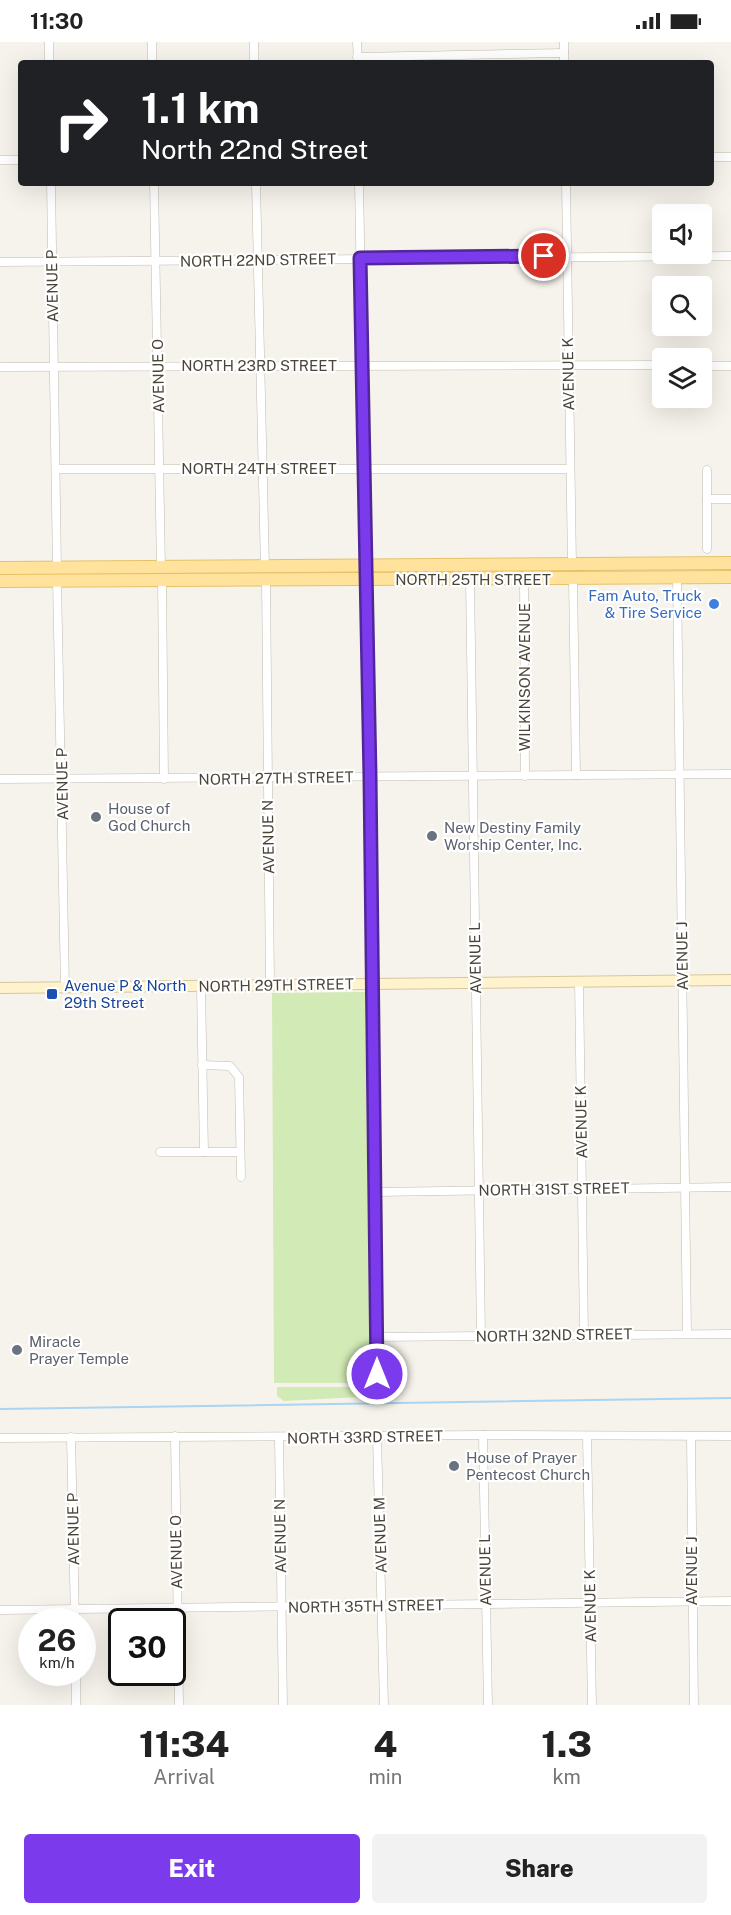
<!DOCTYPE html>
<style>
:root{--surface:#fff;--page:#f2f2f2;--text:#222;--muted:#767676;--accent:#7c3aed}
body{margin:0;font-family:"Public Sans",sans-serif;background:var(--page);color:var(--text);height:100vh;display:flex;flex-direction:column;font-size:22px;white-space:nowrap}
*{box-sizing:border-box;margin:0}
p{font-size:20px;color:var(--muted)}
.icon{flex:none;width:33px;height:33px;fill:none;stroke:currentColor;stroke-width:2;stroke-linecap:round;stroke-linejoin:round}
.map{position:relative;height:1663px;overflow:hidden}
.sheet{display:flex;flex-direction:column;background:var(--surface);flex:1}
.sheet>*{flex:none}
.banner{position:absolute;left:18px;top:18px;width:696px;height:126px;border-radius:6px;box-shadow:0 6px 24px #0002;background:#202124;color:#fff;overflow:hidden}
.controls{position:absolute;left:652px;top:162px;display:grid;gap:12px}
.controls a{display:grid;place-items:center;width:60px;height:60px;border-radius:6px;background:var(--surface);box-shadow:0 6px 24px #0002;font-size:30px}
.speed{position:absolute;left:18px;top:1566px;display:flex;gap:12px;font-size:30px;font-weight:700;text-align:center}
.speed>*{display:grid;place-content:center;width:78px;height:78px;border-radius:50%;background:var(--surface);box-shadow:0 6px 24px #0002;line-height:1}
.speed small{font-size:15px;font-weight:400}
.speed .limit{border:3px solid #111;border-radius:9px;background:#fff;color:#111}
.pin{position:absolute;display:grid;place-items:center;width:51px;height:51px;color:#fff;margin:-26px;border:3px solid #fff;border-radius:50%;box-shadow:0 2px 6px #0007}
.me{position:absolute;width:66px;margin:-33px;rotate:0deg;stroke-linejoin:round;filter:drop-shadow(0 0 4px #0008)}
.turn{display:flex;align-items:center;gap:21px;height:126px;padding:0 24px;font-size:27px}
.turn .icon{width:78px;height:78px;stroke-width:2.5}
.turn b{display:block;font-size:42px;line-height:51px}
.eta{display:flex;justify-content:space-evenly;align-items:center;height:102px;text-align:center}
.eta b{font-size:36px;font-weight:800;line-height:42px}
.action{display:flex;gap:12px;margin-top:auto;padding:12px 24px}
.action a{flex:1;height:69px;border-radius:6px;background:var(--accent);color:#fff;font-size:24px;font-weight:800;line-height:69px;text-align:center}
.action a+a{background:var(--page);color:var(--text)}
.status{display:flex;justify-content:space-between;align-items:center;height:42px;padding:0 30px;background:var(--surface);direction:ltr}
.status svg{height:16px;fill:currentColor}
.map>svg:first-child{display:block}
.green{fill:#d2eab5}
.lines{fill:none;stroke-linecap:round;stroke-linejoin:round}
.stream{stroke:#a9d4f2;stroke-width:2}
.street-casing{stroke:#c2bbae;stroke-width:9}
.secondary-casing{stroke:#d6c79b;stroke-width:12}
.primary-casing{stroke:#e6c16a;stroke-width:14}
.street{stroke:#fff;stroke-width:8}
.secondary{stroke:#fff3cd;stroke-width:10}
.primary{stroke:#ffe39c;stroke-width:12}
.route-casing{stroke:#51269a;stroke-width:15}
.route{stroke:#7c3aed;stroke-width:10}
.shop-dot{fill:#3f7fe0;stroke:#fff;stroke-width:2}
.worship-dot{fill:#6b7280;stroke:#fff;stroke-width:2}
.transit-dot{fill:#1a4fb4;stroke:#fff;stroke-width:2}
.labels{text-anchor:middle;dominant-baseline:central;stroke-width:4.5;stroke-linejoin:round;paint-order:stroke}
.street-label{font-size:15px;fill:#4b4439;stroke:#fff}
.shop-label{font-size:15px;fill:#366cbe;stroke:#fff;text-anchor:end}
.worship-label{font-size:15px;fill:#5b616d;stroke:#fff;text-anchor:start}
.transit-label{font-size:15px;fill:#164399;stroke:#fff;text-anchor:start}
</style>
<div class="status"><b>11:30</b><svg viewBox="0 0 49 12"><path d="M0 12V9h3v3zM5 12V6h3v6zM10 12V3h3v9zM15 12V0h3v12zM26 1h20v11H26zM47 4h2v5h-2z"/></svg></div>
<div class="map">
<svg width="731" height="1663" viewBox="0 0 731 1663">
<rect width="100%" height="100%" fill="#f6f3ec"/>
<g class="green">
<polygon points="365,950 370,1341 274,1341 272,951"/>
<polygon points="277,1345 366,1345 358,1355 284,1359 277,1354"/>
</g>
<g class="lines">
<polyline class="stream" points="0,1367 731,1356"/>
<g class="street-casing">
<g id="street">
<polyline points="49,0 49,21"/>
<polyline points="152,0 152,21"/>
<polyline points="254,0 254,21"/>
<polyline points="357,0 358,21"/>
<polyline points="564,0 564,21"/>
<polyline points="357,15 564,11"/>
<polyline points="711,115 731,115"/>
<polyline points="0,118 21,118"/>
<polyline points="51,141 57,527"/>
<polyline points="154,141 161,526"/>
<polyline points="256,141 265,526"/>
<polyline points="359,141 370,735 377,1332"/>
<polyline points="566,141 572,523"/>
<polyline points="0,220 731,214"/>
<polyline points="702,324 731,324"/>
<polyline points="0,325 663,323"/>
<polyline points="56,427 570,427"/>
<polyline points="707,428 707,507"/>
<polyline points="707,457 731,457"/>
<polyline points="524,536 525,734"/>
<polyline points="573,536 576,733"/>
<polyline points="677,536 687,1292"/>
<polyline points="470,537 481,1294"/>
<polyline points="57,538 65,945"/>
<polyline points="162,538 164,737"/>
<polyline points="266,539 270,943"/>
<polyline points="0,737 731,732"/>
<polyline points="579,939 584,1293"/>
<polyline points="201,944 204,1110"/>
<polyline points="202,1023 230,1024 239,1035 241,1135"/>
<polyline points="160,1110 240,1110"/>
<polyline points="377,1150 731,1145"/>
<polyline points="377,1295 731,1292"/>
<polyline points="483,1393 488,1663"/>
<polyline points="175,1394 179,1663"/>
<polyline points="587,1394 592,1663"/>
<polyline points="71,1395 75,1580"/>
<polyline points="377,1395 384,1663"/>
<polyline points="691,1395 694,1663"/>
<polyline points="0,1396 483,1393 731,1394"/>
<polyline points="279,1396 283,1663"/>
<polyline points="0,1568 731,1559"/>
<polyline points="76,1630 76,1663"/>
</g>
</g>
<g class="secondary-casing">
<polyline id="secondary" points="0,946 731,938"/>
</g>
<g class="primary-casing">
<g id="primary">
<polyline points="0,526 731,521"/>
<polyline points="0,539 731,535"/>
</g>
</g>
<use href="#street" class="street"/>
<use href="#secondary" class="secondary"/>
<use href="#primary" class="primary"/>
</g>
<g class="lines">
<g class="route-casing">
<polyline id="route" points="377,1332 370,735 360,216 544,214"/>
</g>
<use href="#route" class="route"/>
</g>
<circle class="shop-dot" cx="714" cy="562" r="6"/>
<g class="worship-dot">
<circle cx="96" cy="775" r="6"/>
<circle cx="432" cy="794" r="6"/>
<circle cx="17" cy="1308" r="6"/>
<circle cx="454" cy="1424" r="6"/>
</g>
<rect class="transit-dot" x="46" y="946" width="12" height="12" rx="3"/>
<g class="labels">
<g class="street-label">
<text transform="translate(258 218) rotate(-1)">NORTH 22ND STREET</text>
<text transform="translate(52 244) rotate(-91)">AVENUE P</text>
<text x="259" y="323">NORTH 23RD STREET</text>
<text transform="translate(568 332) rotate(-91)">AVENUE K</text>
<text transform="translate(158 334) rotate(-91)">AVENUE O</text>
<text x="259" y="426">NORTH 24TH STREET</text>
<text x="473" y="537">NORTH 25TH STREET</text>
<text transform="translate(524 635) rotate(-90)">WILKINSON AVENUE</text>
<text transform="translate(276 736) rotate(-1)">NORTH 27TH STREET</text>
<text transform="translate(62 742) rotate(-91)">AVENUE P</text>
<text transform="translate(268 795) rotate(-91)">AVENUE N</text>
<text transform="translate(682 914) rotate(-91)">AVENUE J</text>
<text transform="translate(475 916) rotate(-91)">AVENUE L</text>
<text transform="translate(276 943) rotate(-1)">NORTH 29TH STREET</text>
<text transform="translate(581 1080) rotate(-91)">AVENUE K</text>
<text transform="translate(554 1147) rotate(-1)">NORTH 31ST STREET</text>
<text transform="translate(554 1293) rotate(-1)">NORTH 32ND STREET</text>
<text transform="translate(365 1395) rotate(-1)">NORTH 33RD STREET</text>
<text transform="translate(73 1487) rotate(-91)">AVENUE P</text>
<text transform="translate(380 1493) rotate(-92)">AVENUE M</text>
<text transform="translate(280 1494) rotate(-91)">AVENUE N</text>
<text transform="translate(176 1510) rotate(-91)">AVENUE O</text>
<text transform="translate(485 1528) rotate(-91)">AVENUE L</text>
<text transform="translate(691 1529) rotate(-90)">AVENUE J</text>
<text transform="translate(366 1564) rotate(-1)">NORTH 35TH STREET</text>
<text transform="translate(590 1564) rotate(-91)">AVENUE K</text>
</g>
<g class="shop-label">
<text x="702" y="553">Fam Auto, Truck<tspan x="702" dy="17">&amp; Tire Service</tspan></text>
</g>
<g class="worship-label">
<text x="108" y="766">House of<tspan x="108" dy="17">God Church</tspan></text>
<text x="444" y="785">New Destiny Family<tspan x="444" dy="17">Worship Center, Inc.</tspan></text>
<text x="29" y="1299">Miracle<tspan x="29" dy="17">Prayer Temple</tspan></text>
<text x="466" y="1415">House of Prayer<tspan x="466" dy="17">Pentecost Church</tspan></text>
</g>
<g class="transit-label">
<text x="64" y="943">Avenue P &amp; North<tspan x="64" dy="17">29th Street</tspan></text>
</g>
</g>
</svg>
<div class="controls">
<a><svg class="icon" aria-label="sound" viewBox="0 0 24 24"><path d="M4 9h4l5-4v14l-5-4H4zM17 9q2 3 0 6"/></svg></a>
<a><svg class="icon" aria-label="search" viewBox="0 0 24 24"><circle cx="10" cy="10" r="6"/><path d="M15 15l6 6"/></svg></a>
<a><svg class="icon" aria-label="layers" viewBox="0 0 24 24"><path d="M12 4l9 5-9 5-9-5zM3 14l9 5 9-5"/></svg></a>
</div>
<div class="speed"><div>26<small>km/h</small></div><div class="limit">30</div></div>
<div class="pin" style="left:544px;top:214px;background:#d93025"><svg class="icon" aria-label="arrive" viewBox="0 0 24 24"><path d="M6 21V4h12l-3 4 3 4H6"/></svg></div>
<svg class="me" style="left:377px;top:1332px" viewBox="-20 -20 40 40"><circle r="17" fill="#7c3aed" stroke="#fff" stroke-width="3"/><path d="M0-11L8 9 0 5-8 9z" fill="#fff"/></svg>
<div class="banner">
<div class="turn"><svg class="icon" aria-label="right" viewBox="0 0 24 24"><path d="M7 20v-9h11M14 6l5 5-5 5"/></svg><div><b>1.1 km</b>North 22nd Street</div></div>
</div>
</div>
<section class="sheet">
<div class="eta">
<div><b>11:34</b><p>Arrival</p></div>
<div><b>4</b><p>min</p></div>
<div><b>1.3</b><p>km</p></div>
</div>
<div class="action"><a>Exit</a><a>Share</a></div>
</section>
